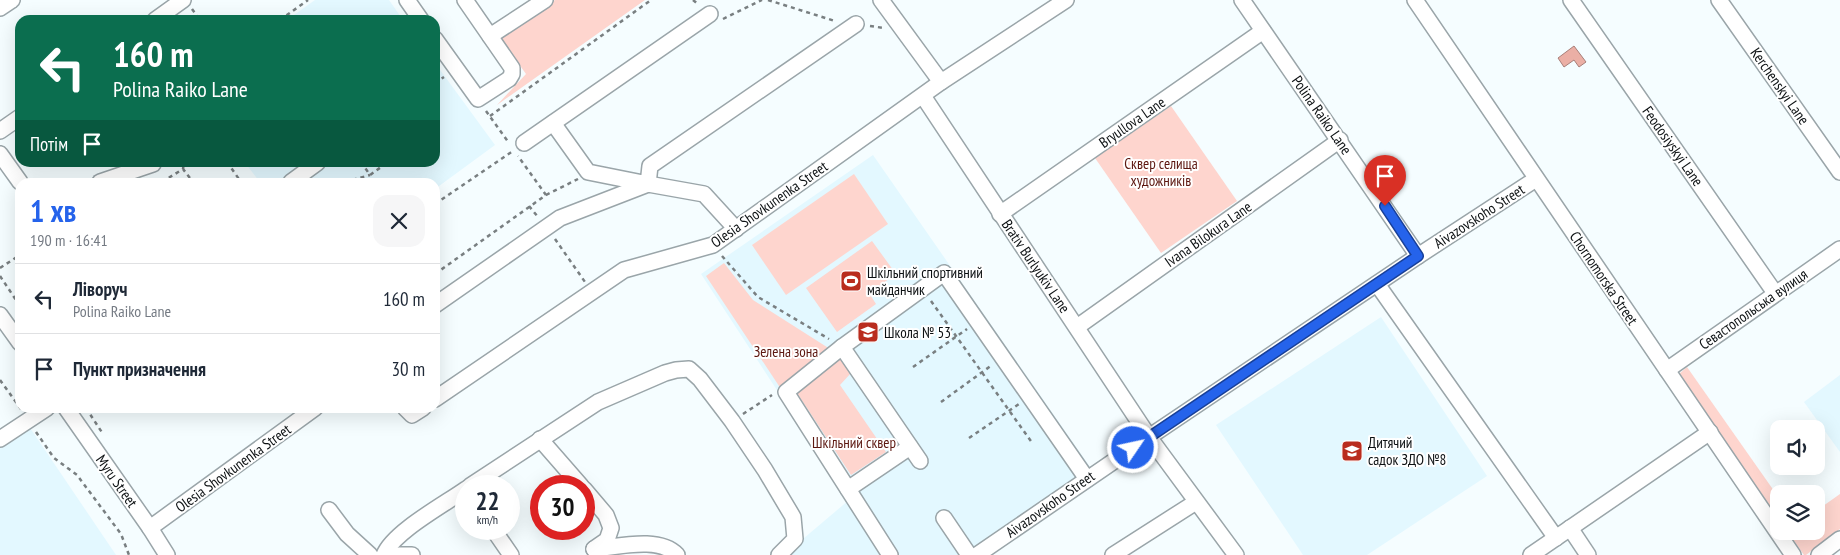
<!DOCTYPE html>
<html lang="uk">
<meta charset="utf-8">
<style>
:root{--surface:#fff;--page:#f6f6f7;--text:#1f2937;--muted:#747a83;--line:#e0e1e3;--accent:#2563eb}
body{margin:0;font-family:"PT Sans Narrow",sans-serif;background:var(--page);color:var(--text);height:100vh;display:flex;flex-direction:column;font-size:19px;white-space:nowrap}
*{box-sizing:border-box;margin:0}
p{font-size:16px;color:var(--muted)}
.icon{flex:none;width:28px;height:28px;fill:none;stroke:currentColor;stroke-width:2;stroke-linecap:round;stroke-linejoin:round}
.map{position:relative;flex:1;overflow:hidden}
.details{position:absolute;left:15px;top:178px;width:425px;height:235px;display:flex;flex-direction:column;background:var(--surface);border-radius:15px;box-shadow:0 5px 20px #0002}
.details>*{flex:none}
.guide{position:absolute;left:15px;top:15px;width:425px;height:152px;border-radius:15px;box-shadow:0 5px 20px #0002;background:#0b6e4f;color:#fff;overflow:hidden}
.tools{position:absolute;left:1770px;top:420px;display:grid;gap:10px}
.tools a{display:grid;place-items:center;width:55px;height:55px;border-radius:10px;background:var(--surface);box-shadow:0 5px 20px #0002;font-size:25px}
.speed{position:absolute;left:455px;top:475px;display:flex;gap:10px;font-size:25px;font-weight:700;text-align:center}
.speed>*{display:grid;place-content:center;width:65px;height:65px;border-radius:50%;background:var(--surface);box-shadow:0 5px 20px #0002;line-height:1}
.speed small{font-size:12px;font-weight:400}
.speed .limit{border:8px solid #d22;background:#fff;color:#111}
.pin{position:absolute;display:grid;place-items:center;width:42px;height:42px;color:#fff;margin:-51px -21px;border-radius:50% 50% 50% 0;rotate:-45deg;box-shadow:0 0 5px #0007}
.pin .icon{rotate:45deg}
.me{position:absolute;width:55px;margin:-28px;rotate:56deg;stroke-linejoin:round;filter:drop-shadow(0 0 4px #0008)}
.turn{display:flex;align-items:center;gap:18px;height:105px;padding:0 15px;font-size:22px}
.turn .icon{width:65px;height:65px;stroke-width:2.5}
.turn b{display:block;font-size:35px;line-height:42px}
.then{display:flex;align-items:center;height:48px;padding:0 15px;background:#0003;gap:10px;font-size:19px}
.round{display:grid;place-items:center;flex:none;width:52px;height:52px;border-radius:15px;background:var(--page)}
.summary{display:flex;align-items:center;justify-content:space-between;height:85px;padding:0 15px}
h1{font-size:30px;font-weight:700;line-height:38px;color:var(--accent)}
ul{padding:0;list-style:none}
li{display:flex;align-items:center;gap:15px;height:70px;padding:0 15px;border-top:1px solid var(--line)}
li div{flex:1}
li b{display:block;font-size:19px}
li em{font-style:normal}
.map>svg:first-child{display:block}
.built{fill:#e3f8ff}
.green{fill:#fed5ce}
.water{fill:#ebafa5;stroke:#a87f79}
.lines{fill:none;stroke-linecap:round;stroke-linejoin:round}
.minor-casing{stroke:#9aa5a9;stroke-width:18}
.path{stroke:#797f81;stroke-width:2.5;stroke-dasharray:4 4;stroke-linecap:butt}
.minor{stroke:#fff;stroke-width:15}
.route-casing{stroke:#184099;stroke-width:12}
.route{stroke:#2563eb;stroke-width:9}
.labels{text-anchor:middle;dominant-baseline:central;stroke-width:4;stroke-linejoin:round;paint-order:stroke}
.street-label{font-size:15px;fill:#0c1012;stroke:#fff}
.park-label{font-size:15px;fill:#5c1710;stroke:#fff}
.poi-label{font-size:15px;fill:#0c1012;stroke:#fff;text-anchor:start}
</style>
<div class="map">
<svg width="1840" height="555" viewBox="0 0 1840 555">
<rect width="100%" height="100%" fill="#f5fdff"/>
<g class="built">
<polygon points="315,0 389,0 403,20 287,20"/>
<polygon points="435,63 495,145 435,189 435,182 260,182 245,163 435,162"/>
<polygon points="873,155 1090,467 962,555 784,555 849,500 701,274"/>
<polygon points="1381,317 1487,476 1367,555 1303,555 1216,425"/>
<polygon points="1840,375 1840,452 1804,402"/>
<polygon points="26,422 116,555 0,555 0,442"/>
</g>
<g class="green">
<polygon points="555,0 645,0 497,105 526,74 499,36"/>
<polygon points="1171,106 1237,201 1161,253 1095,158"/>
<polygon points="854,174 888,224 786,295 752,245"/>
<polygon points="872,241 896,274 869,293 876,304 837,332 806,288"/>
<polygon points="724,263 753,300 830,349 781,389 706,276"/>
<polygon points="842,354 851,373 840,385 886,452 851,475 797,393"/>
<polygon points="1687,367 1779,498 1779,519 1679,374"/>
<polygon points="1840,494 1840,529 1806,555 1804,555 1787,531 1816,531 1816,511"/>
</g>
<polygon class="water" points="1574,46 1586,62 1579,67 1574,60 1564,67 1558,58"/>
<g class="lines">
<g class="minor-casing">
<g id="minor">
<polyline points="407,0 421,20"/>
<polyline points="881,0 941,82"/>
<polyline points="1242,0 1418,256"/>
<polyline points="1415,0 1793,555"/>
<polyline points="1571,0 1775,293"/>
<polyline points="1719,0 1840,172"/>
<polyline points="0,8 12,0"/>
<polyline points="155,20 183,0"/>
<polyline points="490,36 545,0"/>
<polyline points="435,39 478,99 509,79 512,74 512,68 465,0"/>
<polyline points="923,96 1149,437 977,555"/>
<polyline points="553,123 588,172 648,184 650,166 856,24"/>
<polyline points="0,131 20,117"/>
<polyline points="524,143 710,14"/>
<polyline points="0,154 20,182"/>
<polyline points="100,182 153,164"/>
<polyline points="291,182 317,163"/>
<polyline points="1000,214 1263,31"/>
<polyline points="1377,284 1556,538"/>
<polyline points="435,305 560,218 648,184 704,194 736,229"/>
<polyline points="0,315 20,343"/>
<polyline points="1077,327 1340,140"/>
<polyline points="842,347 920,461"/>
<polyline points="1667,370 1840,249"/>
<polyline points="435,399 624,270 713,245 941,82 1066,0"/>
<polyline points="66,408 150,528 167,555"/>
<polyline points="405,408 412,415 423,408"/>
<polyline points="0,439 47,408"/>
<polyline points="540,439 581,486"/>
<polyline points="470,486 598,402 665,373 676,370 689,369 700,379 732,421 765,470 793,517 795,539 779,555"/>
<polyline points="584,489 606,515 611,528 607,540 594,549"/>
<polyline points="848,489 910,447"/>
<polyline points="329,510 347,534 370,555"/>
<polyline points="944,518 969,555"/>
<polyline points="150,528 315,408"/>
<polyline points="1570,528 1588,555"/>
<polyline points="493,529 511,555"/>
<path d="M594 549C618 547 659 536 677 555"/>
<path d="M384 555C393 532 445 504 466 489"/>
<polyline points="399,555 412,555"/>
<polyline points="890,555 786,392 842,347 944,273 1087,479"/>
<polyline points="1113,555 1196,502"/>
<polyline points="1236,555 1149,437 1418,256 1536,179"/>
<polyline points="1531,555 1710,432"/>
<polyline points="1819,555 1840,539"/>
</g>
</g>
<g class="path">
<polyline points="693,0 699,5"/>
<polyline points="768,0 835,21"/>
<polyline points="192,9 200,20"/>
<polyline points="723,19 762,0"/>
<polyline points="280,20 308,0"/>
<polyline points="870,26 884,28"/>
<polyline points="435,83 444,77"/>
<polyline points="486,111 509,143"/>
<polyline points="490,116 651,0"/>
<polyline points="227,162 241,182"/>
<polyline points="361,162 370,175 388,162"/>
<polyline points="183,169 184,162"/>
<polyline points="162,182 183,169 193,182"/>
<polyline points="345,182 370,175"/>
<polyline points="546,195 578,179"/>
<polyline points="435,204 513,151"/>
<polyline points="529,206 538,217"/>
<polyline points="555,239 585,282"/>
<polyline points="722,256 758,297 829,339"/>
<polyline points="0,268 20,255"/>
<polyline points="435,274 546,195 518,156"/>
<polyline points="0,276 20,306"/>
<polyline points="931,301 1033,444"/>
<polyline points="913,367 967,329"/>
<polyline points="0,380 21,409"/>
<polyline points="941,402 992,365"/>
<polyline points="86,408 103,434"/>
<polyline points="743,414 772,395"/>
<polyline points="36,432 54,458 77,475 121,534 129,555"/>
<polyline points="969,438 1019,404"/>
</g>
<use href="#minor" class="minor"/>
</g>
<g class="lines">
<g class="route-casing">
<polyline id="route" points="1133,448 1418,256 1385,206"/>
</g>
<use href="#route" class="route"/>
</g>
<defs>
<g id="stadium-square" transform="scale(1.125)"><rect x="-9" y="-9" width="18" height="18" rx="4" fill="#b92c1e" stroke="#fff"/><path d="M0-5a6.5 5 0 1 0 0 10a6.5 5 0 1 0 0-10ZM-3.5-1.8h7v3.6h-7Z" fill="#fff"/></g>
<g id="school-square" transform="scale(1.125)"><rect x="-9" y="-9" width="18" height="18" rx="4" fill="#b92c1e" stroke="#fff"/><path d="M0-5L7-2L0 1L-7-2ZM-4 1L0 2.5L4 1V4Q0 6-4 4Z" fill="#fff"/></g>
</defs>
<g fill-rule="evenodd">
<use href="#stadium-square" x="851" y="281"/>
<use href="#school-square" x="868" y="332"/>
<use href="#school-square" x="1352" y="451"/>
</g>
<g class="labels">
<g class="street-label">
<text transform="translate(1780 86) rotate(55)">Kerchenskyi Lane</text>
<text transform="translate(1322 115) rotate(55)">Polina Raiko Lane</text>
<text transform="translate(1132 122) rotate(-35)">Bryullova Lane</text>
<text transform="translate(1673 146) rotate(55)">Feodosiyskyi Lane</text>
<text transform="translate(769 204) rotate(-35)">Olesia Shovkunenka Street</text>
<text transform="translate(1479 216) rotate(-33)">Aivazovskoho Street</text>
<text transform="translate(1208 234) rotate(-35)">Ivana Bilokura Lane</text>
<text transform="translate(1036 266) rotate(56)">Brativ Burlyukiv Lane</text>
<text transform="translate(1604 278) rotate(56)">Chornomorska Street</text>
<text transform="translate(1753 309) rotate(-35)">Севастопольська вулиця</text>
<text transform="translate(233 468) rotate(-36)">Olesia Shovkunenka Street</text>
<text transform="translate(117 481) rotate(55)">Myru Street</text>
<text transform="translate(1050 504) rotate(-35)">Aivazovskoho Street</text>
</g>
<g class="park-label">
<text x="1161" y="163">Сквер селища<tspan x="1161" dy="17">художників</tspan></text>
<text x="786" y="351">Зелена зона</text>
<text x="854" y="442">Шкільний сквер</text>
</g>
<g class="poi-label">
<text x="867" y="272">Шкільний спортивний<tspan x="867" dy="17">майданчик</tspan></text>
<text x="884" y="332">Школа № 53</text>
<text x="1368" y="442">Дитячий<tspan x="1368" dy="17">садок ЗДО №8</tspan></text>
</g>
</g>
</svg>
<div class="tools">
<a><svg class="icon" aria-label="sound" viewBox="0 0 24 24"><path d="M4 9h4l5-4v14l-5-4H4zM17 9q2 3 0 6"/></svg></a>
<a><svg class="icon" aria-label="layers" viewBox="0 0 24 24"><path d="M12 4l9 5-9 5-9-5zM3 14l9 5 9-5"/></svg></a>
</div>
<div class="speed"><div>22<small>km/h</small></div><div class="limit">30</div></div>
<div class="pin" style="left:1385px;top:206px;background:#d93025"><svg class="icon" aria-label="arrive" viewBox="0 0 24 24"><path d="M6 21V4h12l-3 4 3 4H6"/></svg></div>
<svg class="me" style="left:1133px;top:448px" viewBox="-20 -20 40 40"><circle r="17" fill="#2563eb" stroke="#fff" stroke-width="3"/><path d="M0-11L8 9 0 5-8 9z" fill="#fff"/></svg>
<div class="guide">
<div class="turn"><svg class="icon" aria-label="left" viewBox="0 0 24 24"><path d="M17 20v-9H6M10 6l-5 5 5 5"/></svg><div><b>160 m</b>Polina Raiko Lane</div></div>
<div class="then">Потім<svg class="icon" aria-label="arrive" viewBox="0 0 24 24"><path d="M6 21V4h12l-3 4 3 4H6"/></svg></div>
</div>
<section class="details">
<div class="summary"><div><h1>1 хв</h1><p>190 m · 16:41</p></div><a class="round"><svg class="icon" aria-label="close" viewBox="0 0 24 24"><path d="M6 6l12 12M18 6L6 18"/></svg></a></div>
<ul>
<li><svg class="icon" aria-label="left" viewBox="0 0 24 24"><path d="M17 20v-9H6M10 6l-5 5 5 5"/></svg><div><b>Ліворуч</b><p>Polina Raiko Lane</p></div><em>160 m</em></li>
<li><svg class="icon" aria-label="arrive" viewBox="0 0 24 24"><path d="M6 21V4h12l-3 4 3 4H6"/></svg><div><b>Пункт призначення</b></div><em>30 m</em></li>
</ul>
</section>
</div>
